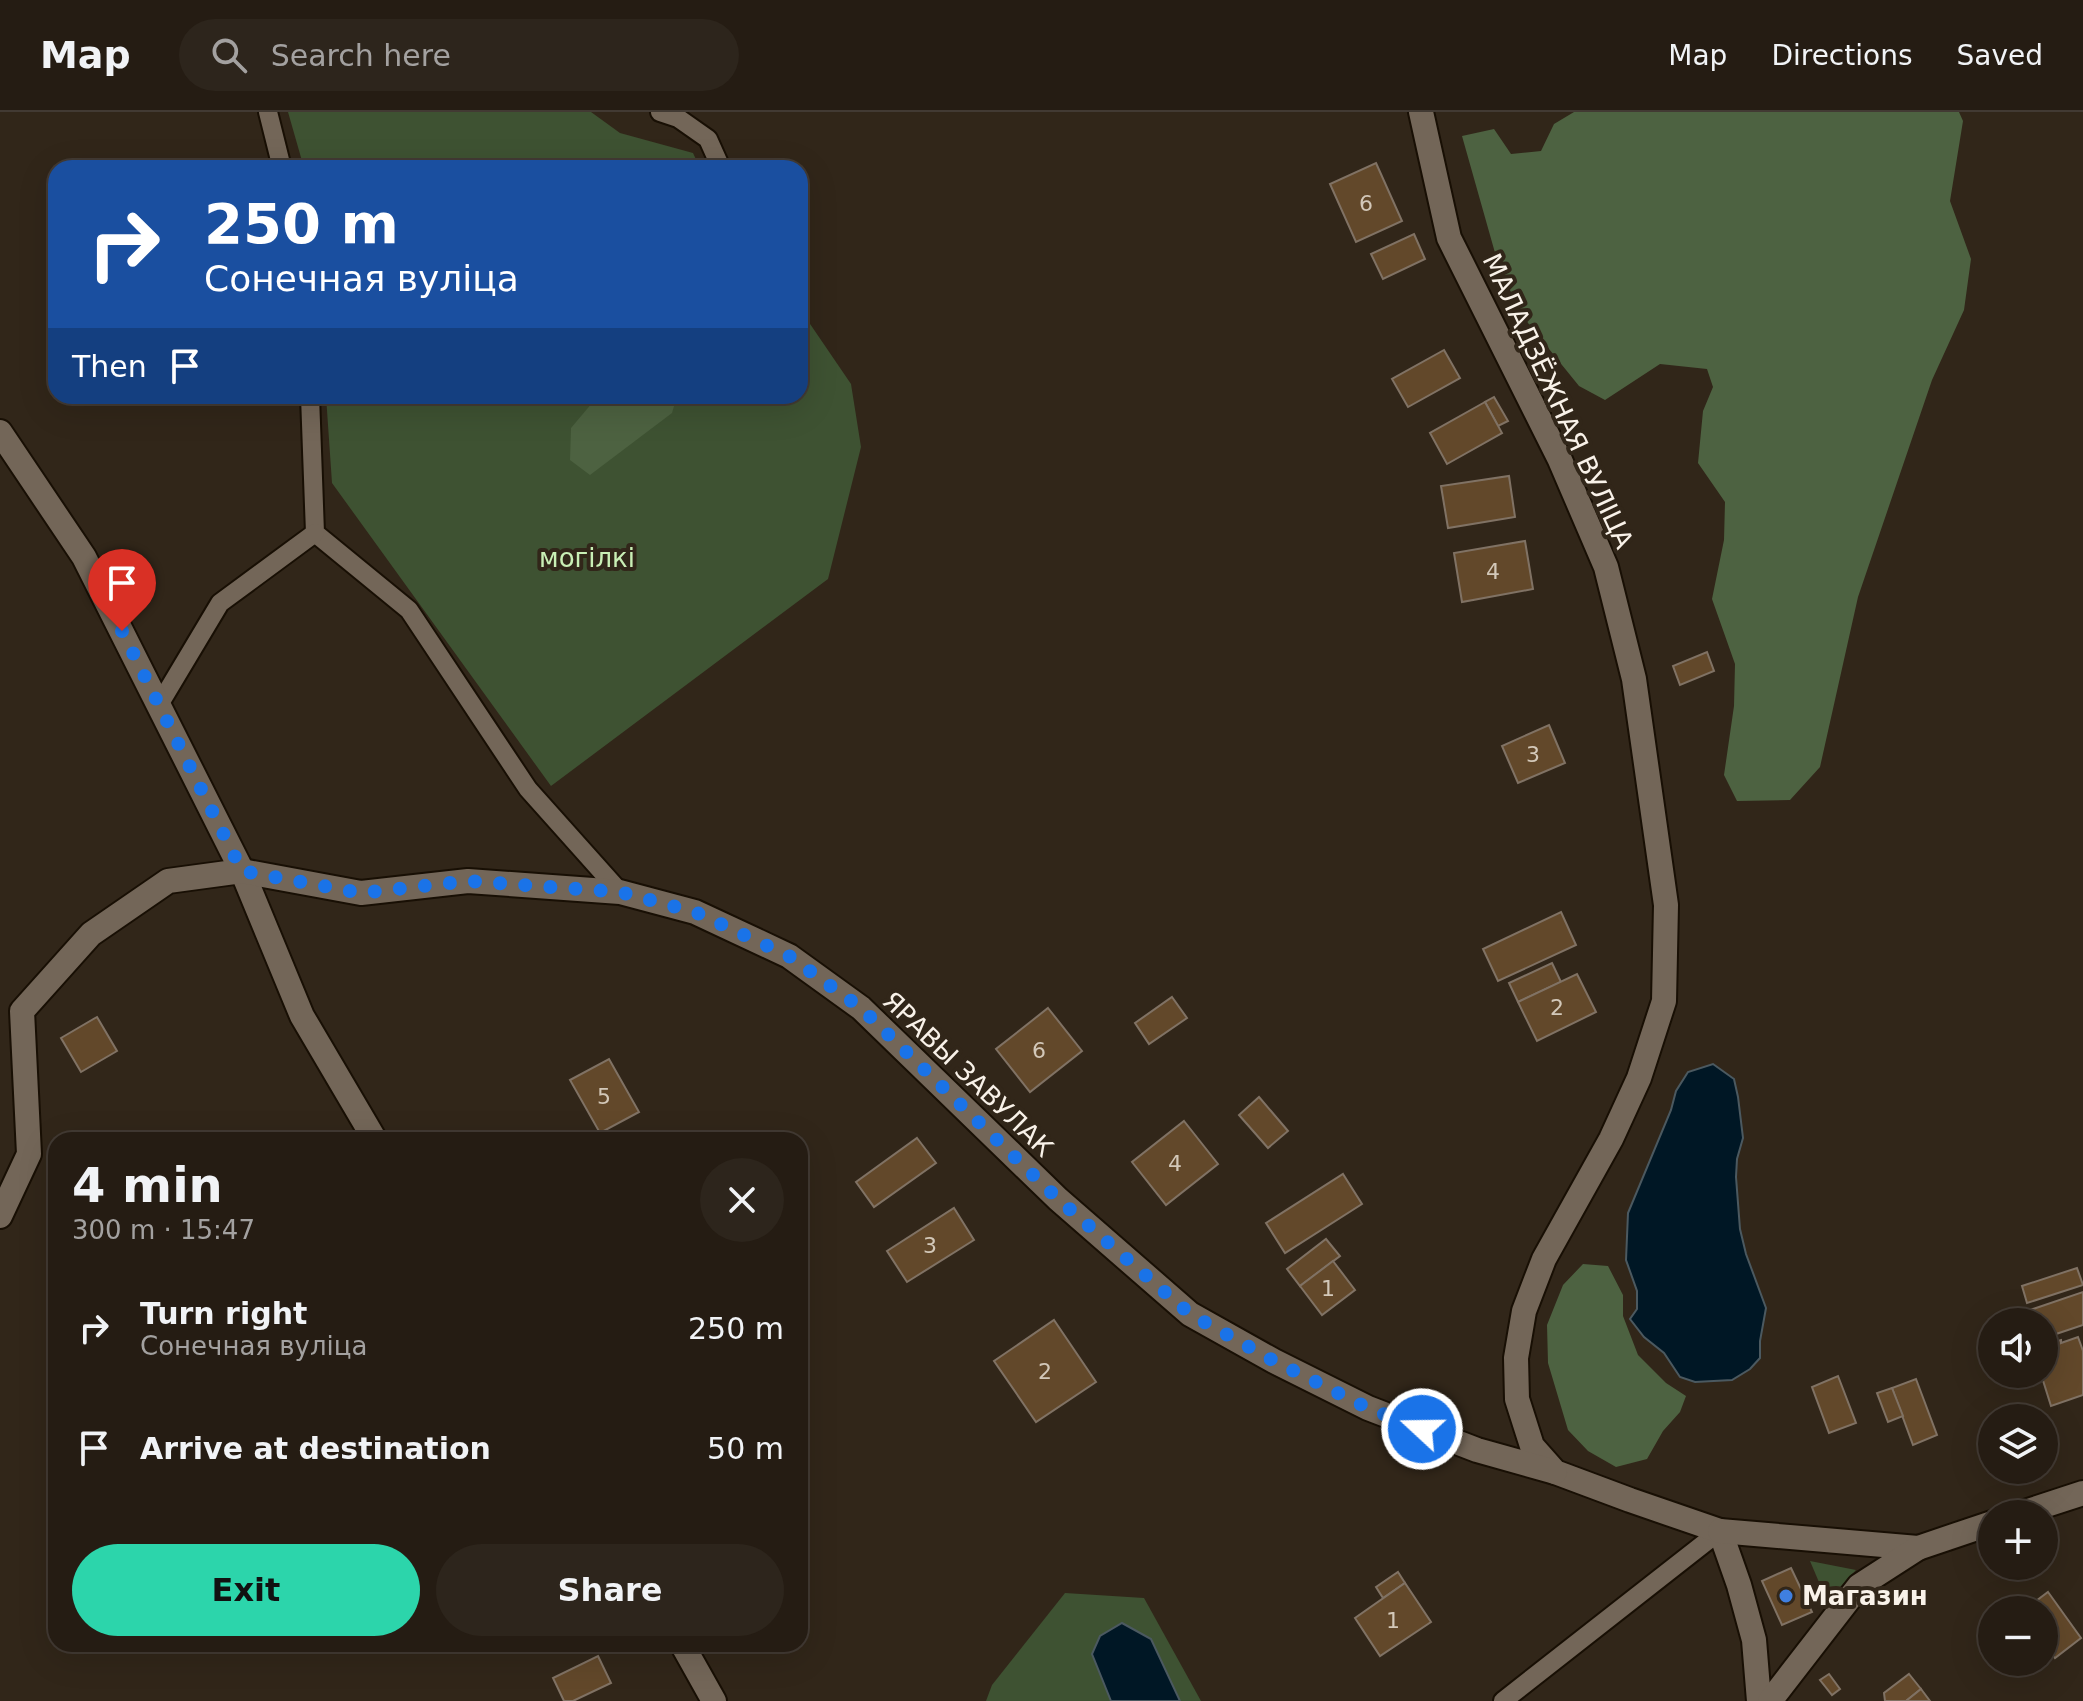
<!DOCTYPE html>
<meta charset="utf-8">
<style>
:root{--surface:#251c13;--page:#2d251c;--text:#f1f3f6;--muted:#a3a1a0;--line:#423a33;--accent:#2cd5ab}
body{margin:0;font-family:"DejaVu Sans",sans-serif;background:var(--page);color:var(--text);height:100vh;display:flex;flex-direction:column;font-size:30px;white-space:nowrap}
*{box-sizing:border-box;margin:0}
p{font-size:26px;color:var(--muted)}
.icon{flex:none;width:44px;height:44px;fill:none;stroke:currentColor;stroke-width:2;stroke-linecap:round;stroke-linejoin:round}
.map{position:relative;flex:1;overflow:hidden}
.details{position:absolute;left:48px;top:1020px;width:760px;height:520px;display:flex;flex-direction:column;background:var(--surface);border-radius:24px;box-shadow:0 8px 32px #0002,0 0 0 2px var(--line)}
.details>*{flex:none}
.top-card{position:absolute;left:48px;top:48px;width:760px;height:244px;border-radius:24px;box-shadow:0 8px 32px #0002,0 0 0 2px var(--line);background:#1a4fa0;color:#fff;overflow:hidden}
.tools{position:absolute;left:1978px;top:1196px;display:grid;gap:16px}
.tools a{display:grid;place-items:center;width:80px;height:80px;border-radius:50%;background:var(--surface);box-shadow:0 8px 32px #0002,0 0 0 2px var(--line);font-size:40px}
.pin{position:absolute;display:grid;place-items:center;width:68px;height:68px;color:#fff;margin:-82px -34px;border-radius:50% 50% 50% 0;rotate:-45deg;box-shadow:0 0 8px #0007}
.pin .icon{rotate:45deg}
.me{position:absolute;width:88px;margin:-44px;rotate:291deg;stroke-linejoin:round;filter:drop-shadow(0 0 6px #0008)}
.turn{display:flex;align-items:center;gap:28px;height:168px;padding:0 24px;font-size:36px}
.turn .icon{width:104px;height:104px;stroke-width:2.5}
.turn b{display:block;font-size:56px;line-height:68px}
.then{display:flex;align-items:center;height:76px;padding:0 24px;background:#0003;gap:16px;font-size:30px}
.round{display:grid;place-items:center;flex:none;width:84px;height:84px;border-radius:42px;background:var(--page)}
.head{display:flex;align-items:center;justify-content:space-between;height:136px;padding:0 24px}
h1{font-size:48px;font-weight:800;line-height:60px}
.button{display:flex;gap:16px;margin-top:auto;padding:16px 24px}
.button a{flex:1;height:92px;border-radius:48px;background:var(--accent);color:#111;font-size:32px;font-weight:800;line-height:92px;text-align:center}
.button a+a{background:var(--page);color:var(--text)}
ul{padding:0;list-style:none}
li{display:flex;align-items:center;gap:24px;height:120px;padding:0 24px}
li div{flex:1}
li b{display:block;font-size:30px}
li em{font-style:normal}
header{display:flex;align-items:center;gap:48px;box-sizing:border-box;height:112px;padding:0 40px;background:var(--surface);border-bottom:2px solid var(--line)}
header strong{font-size:38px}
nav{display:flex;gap:44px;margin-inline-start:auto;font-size:28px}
.search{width:560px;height:72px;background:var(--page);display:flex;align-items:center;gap:20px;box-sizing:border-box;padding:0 28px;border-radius:44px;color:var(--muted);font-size:30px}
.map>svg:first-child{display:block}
.green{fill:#3e5232}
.forest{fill:#4d6241}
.water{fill:#001725;stroke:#4b5960;stroke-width:2}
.building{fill:#62482a;stroke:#807264;stroke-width:2}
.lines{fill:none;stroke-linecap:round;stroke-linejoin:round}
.lane-casing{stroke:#180f04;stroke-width:22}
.street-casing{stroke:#180f04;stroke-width:28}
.lane{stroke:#736658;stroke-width:18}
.street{stroke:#736658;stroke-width:24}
.route{stroke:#1a73e8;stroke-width:14;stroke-dasharray:0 25.2}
.shop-dot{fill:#3f7fe0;stroke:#312619;stroke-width:3}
.labels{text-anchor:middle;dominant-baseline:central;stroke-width:8;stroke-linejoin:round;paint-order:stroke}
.number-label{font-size:22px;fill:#d3c8b9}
.street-label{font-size:26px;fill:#f9f2e9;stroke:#312619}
.park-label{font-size:26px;fill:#c9efb5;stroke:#312619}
.poi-label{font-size:26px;font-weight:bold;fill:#f9f2e9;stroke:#312619;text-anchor:start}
</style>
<header>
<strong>Map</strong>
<div class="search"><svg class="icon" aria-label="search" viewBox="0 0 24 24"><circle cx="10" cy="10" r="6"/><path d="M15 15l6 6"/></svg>Search here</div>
<nav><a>Map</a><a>Directions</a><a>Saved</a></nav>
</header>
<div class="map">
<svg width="2083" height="1589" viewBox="0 0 2083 1589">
<rect width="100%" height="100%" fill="#312619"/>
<g class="green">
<polygon points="288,0 591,0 620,21 693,41 700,56 304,56"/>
<polygon points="800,206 806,206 851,272 861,335 828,467 551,674 332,371 326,284 800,284"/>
<polygon points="1810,1449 1856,1458 1827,1489"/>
<polygon points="1065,1481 1144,1486 1201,1589 986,1589 992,1573"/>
</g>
<g class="forest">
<polygon points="1574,0 1959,0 1963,9 1950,89 1971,147 1964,198 1932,268 1858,485 1820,655 1790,688 1737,689 1724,663 1734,594 1735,552 1712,487 1724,428 1725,390 1698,351 1703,299 1713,275 1707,257 1660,252 1605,288 1579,274 1528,211 1501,162 1462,24 1494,17 1511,42 1541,39 1554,12"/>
<polygon points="598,284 677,284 672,301 590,363 570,348 571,316"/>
<polygon points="1583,1152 1608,1154 1623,1183 1623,1204 1638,1243 1666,1271 1686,1284 1680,1300 1663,1319 1647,1347 1616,1355 1588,1339 1568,1318 1548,1251 1547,1213 1563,1173"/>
</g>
<g class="water">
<polygon points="1713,952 1734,967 1738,985 1743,1026 1737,1047 1736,1065 1740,1117 1746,1142 1766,1196 1760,1229 1760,1246 1750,1257 1732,1268 1695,1270 1680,1265 1664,1241 1644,1225 1630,1207 1637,1197 1637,1179 1626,1148 1628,1101 1671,998 1676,979 1688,960"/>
<polygon points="1122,1511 1151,1527 1180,1589 1111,1589 1092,1542 1100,1524"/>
</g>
<g class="building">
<polygon points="1376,51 1402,109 1356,130 1330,72"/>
<polygon points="1414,122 1425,147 1383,167 1371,142"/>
<polygon points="1444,238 1460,266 1408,295 1392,267"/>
<polygon points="1494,285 1508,309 1498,314 1485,290"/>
<polygon points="1485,290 1502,321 1447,352 1430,321"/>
<polygon points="1509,364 1515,405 1448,416 1441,374"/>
<polygon points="1525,429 1533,477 1462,490 1454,441"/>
<polygon points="1707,540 1714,559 1680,573 1673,554"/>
<polygon points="1549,613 1565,651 1518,671 1502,634"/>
<polygon points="1561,800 1576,833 1498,869 1483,837"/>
<polygon points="1552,851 1561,870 1518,890 1509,871"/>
<polygon points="1577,862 1596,900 1537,929 1518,890"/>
<polygon points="1172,885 1187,906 1149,932 1135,911"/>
<polygon points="1048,896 1082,939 1030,980 996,937"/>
<polygon points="97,905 117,939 81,960 61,926"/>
<polygon points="609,947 639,1000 600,1021 570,968"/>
<polygon points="1259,985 1288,1019 1268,1036 1239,1003"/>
<polygon points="1184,1009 1218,1052 1166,1093 1132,1050"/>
<polygon points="917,1026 936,1051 874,1095 856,1070"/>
<polygon points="1343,1062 1362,1092 1285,1141 1266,1111"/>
<polygon points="954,1096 974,1128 907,1170 887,1139"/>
<polygon points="1326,1127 1340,1144 1300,1174 1287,1157"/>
<polygon points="1333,1149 1355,1178 1322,1203 1300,1174"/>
<polygon points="2077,1156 2083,1173 2027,1191 2022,1174"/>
<polygon points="2083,1180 2083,1213 2044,1226 2044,1210 2034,1210 2030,1198"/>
<polygon points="1054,1208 1096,1270 1036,1310 994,1249"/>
<polygon points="2078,1225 2083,1239 2083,1283 2051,1294 2041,1262 2044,1262 2044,1233 2061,1228 2061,1231"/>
<polygon points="1838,1264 1856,1311 1829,1321 1812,1275"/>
<polygon points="1916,1267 1937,1323 1913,1333 1892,1276"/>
<polygon points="1892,1276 1903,1304 1888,1310 1877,1281"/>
<polygon points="1791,1456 1812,1500 1782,1513 1762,1469"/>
<polygon points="1398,1460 1405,1471 1383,1486 1376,1475"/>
<polygon points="1405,1471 1431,1510 1380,1544 1355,1506"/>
<polygon points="2048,1480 2081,1526 2055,1546 2044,1531 2044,1498 2024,1498"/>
<polygon points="598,1544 611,1571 573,1589 564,1589 553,1566"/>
<polygon points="1829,1562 1840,1577 1832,1583 1820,1568"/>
<polygon points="1909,1562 1921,1577 1906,1589 1885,1589 1884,1581"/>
<polygon points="1921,1577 1930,1589 1906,1589"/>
</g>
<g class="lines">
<g class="lane-casing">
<g id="lane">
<polyline points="268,0 282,56"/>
<polyline points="660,0 678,6 708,27 721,56"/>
<polyline points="310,284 315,421 409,498 528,677 620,780"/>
<polyline points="159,593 220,491 315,421"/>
<polyline points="1503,1589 1720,1419"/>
</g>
</g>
<g class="street-casing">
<g id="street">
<polyline points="1421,0 1449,126 1560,348 1606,455 1634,567 1666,793 1664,889 1639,966 1611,1027 1544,1147 1524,1199 1516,1246 1517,1287 1532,1334 1555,1360 1630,1388 1720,1419 1739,1473 1754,1528 1759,1589"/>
<polyline points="0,320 84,445 242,759 302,904 375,1028"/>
<polyline points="0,1104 29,1042 22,899 91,822 168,769 242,759 361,781 468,769 620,780 695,800 789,844 861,896 1058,1087 1190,1202 1274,1249 1368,1296 1477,1338 1555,1360"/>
<polyline points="2019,1402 2083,1381"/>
<polyline points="1720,1419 1918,1436"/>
<polyline points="682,1532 714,1589"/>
<polyline points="1770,1589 1859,1474 1918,1436 1992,1411"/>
</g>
</g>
<use href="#lane" class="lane"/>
<use href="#street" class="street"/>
</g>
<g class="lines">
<polyline class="route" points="122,519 242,759 361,781 468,769 620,780 695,800 789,844 861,896 1058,1087 1190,1202 1274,1249 1368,1296 1422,1317"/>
</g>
<circle class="shop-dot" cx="1786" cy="1484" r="8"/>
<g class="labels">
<g class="number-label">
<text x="1366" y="91">6</text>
<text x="1493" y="459">4</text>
<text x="1533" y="642">3</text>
<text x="1557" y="895">2</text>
<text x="1039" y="938">6</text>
<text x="604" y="984">5</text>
<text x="1175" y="1051">4</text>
<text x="930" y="1133">3</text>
<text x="1328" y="1176">1</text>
<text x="1045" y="1259">2</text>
<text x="1393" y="1508">1</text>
</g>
<g class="street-label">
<text transform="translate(1558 289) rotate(65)">МАЛАДЗЁЖНАЯ ВУЛІЦА</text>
<text transform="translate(968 962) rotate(44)">ЯРАВЫ ЗАВУЛАК</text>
</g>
<g class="park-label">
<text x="587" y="446">могілкі</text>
</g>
<g class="poi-label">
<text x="1802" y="1484">Магазин</text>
</g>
</g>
</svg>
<div class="tools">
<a><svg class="icon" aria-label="sound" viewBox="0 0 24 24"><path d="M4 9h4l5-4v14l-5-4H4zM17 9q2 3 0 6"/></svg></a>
<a><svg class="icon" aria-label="layers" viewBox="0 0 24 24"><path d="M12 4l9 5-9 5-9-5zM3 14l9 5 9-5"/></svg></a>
<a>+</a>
<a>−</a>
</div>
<div class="pin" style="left:122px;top:519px;background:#d93025"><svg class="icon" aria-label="arrive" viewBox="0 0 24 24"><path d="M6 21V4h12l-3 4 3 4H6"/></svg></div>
<svg class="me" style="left:1422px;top:1317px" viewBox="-20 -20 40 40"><circle r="17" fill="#1a73e8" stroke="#fff" stroke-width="3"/><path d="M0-11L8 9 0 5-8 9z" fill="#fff"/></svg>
<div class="top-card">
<div class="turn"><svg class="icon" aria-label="right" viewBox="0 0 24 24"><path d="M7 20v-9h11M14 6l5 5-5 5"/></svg><div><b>250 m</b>Сонечная вуліца</div></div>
<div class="then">Then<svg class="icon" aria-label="arrive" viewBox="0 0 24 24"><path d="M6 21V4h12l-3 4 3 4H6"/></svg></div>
</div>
<section class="details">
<div class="head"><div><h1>4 min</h1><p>300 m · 15:47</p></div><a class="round"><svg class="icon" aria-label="close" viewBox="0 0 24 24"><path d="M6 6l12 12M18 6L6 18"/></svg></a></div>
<ul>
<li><svg class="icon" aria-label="right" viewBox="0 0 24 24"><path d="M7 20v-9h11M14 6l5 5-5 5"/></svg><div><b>Turn right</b><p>Сонечная вуліца</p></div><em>250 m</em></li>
<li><svg class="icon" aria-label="arrive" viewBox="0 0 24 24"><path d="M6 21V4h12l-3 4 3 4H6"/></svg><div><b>Arrive at destination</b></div><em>50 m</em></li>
</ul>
<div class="button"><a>Exit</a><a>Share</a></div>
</section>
</div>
